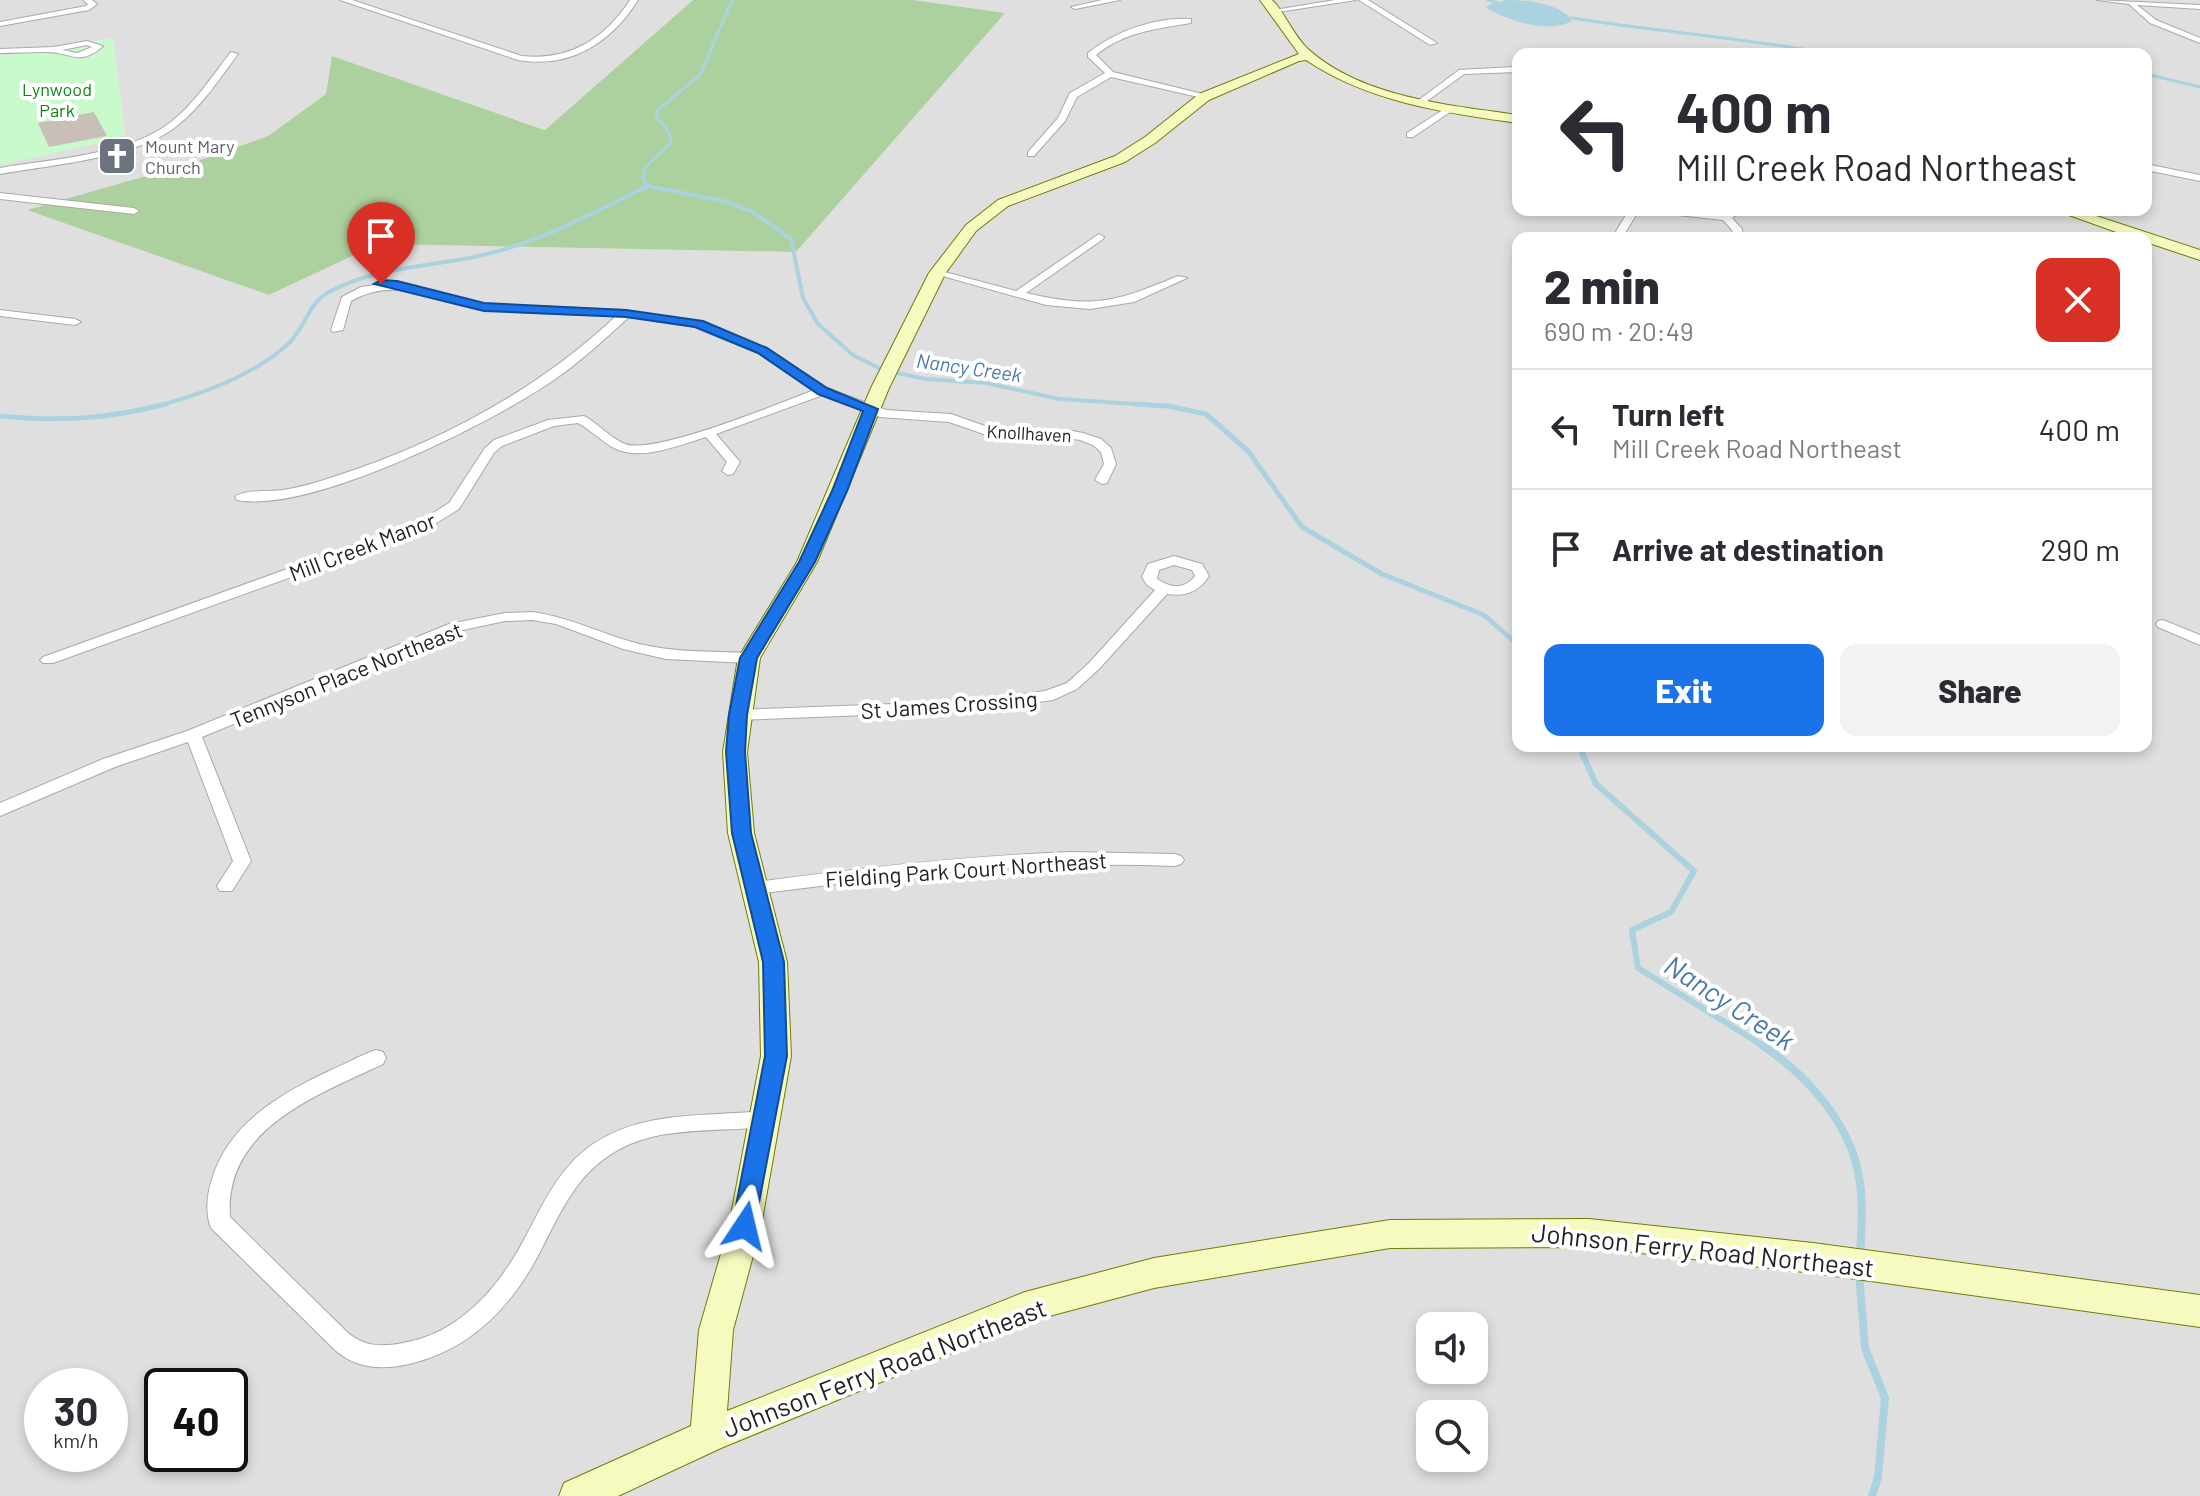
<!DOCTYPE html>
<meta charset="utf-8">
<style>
:root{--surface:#fff;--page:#f2f2f3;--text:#2b2b33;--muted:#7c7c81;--line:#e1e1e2;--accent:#1a73e8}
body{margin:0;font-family:Barlow,sans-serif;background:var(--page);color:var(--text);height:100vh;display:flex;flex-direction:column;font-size:30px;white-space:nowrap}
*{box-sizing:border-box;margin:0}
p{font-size:26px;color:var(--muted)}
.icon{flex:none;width:44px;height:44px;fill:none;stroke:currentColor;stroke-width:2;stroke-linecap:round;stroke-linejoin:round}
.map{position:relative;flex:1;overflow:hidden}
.drawer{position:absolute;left:1512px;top:232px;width:640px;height:520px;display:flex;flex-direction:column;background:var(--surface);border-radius:16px;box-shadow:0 4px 12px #0003}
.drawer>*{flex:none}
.top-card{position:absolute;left:1512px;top:48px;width:640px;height:168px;border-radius:16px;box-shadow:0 4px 12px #0003;background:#fff;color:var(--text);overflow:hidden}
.fabs{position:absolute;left:1416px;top:1312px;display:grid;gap:16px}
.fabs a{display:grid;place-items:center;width:72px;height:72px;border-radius:16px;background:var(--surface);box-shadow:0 4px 12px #0003;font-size:40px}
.speed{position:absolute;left:24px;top:1368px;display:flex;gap:16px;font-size:40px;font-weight:700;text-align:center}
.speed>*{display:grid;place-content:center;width:104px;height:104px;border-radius:50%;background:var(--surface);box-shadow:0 4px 12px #0003;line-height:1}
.speed small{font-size:20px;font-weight:400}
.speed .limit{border:4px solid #111;border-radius:12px;background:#fff;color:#111}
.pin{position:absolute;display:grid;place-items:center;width:68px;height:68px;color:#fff;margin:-82px -34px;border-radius:50% 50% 50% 0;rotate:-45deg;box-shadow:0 0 8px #0007}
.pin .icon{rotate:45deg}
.me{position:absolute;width:88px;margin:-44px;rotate:10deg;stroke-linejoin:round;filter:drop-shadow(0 0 6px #0008)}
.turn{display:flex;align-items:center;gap:28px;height:168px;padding:0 32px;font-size:36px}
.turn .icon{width:104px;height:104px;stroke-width:2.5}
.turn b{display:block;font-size:56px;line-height:68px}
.round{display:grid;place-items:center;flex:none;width:84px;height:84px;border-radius:16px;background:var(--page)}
.head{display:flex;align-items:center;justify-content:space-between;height:136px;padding:0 32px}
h1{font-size:48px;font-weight:800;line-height:60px}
.button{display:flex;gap:16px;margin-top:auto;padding:16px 32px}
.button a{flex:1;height:92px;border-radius:16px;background:var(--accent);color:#fff;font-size:32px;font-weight:800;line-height:92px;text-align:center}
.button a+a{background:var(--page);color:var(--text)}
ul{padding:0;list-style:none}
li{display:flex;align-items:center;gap:24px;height:120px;padding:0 32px;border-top:2px solid var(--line)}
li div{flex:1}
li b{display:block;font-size:30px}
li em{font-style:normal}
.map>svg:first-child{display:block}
.residential{fill:#e0dfdf;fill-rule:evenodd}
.forest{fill:#add19e}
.park{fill:#c8facc}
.water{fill:#aad3df}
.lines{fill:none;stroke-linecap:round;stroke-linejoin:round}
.stream-far4{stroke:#aad3df;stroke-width:3}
.stream-far3{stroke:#aad3df;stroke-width:4}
.stream-far2{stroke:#aad3df;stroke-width:5}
.stream-far1{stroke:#aad3df;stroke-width:6}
.stream{stroke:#aad3df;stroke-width:8}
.building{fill:#c7bfb8}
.street-casing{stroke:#a9a9a9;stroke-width:2}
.secondary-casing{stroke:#707d05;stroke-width:2}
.street{fill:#fff;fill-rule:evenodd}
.secondary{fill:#f7fabf;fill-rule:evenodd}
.route{fill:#1a73e8;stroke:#114b97;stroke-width:2}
.labels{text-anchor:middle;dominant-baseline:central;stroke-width:8;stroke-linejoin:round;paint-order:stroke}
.far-park-label{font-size:18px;fill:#0c8416;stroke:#fff}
.far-worship-label{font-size:18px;fill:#5b616d;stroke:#fff;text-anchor:start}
.far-street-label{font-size:18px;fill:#222;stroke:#fff}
.far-water-label{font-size:20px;font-style:italic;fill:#4a7aab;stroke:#fff}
.street-label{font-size:22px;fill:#222;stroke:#fff}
.near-street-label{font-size:26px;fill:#222;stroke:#fff}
.near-water-label{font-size:28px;font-style:italic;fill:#4a7aab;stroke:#fff}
</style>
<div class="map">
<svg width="2200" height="1496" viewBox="0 0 2200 1496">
<rect width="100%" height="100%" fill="#f2efe9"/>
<path class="residential" d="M0 0H693L546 130 332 56 326 94 268 136 195 162 28 210 269 295 378 244 796 252 1004 13 913 0H2200V1496H0V165L107 141 125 134 113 38 0 56ZM1518 54H2146V210H1518ZM1518 238H2146V746H1518ZM1430 1326H1474V1370H1430ZM42 1386H110V1454H42ZM162 1386H230V1454H162ZM1430 1414H1474V1458H1430Z"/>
<polygon class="forest" points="693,0 913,0 1005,13 796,252 378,244 269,295 27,210 195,162 268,136 326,94 332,56 545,130"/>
<polygon class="park" points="113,38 125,134 107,141 0,165 0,56"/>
<path class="water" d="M1507 0C1527 0 1561 3 1572 21 1548 34 1509 21 1486 8L1490 4Z"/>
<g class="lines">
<g class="stream-far4">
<polyline points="1487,0 1496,2"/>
<path d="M1572 18C1659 32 1746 38 1832 54"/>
<polyline points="2146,74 2200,87"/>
<polyline points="643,180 645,167 671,143 669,132 656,116 658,110 700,75 732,0"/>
</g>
<g class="stream-far3">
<polyline points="643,178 648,186"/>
<polyline points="648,186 727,202 753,212 791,239 803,298 818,324 853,355 883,370 926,379 986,383 1059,399 1165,406"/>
<path d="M158 406C202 394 257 374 290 342 306 326 308 302 331 291 380 265 438 267 491 253 546 239 597 211 648 186"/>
</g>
<g class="stream-far2">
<polyline points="1134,404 1168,406 1206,414 1248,451 1302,527 1382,574 1484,615 1518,645"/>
<path d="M0 416C60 422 107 419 166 404"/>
</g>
<polyline class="stream-far1" points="1579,746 1596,784 1694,871 1671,912 1632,930 1638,968 1765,1047"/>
<g class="stream">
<path d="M1762 1045C1806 1075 1850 1122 1859 1177 1864 1204 1861 1231 1860 1258"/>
<polyline points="1859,1273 1865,1348 1885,1398 1878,1477 1872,1496"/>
</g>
</g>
<polygon class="building" points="94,112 107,136 49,147 38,123"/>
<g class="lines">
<g class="street-casing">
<g id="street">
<polygon points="83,0 92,0 97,4 89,10 0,26 0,22 86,6 88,4"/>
<path d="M340 0H352L522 56C569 61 605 39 630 0H638C611 43 570 69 518 60Z"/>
<polygon points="1102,0 1120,0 1075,9 1071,7"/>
<polygon points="1335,0 1356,0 1278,12 1274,10"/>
<polygon points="1359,0 1368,0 1437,43 1430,45"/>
<polygon points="2097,0 2200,5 2200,9 2137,5 2156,20 2200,38 2200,43 2150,23 2129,4"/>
<path d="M1191 19V23C1156 29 1124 32 1096 55L1113 72 1207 95V99L1111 77 1077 97 1065 121 1034 156H1028V152L1058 118 1070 93 1105 73 1088 57V53C1116 31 1155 17 1191 19Z"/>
<path d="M87 41 103 46C80 67 70 52 47 52 31 52 16 53 0 53V49L54 47ZM87 45 92 47 77 53 62 50Z"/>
<path d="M231 52 238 54C220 78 202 106 178 125 139 158 50 165 0 174V168C51 159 130 155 171 122 195 103 212 76 231 52Z"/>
<polygon points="1514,67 1518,70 1517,72 1464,74 1423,104 1416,102 1459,70"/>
<polygon points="1449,106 1456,108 1413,137 1407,137 1407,133"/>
<polygon points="2146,164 2200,175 2200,181 2146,170"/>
<polygon points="0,193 134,208 139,211 134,214 0,199"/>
<polygon points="1629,210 1639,210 1622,238 1612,238"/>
<polygon points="1655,210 1724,214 1731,210 1743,210 1732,218 1742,229 1743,238 1733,238 1732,230 1723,220 1660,213"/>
<path d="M1099 234 1104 237 1103 239 1026 293C1095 309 1115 302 1178 276L1187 278 1134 302 1090 309 1046 305 932 273 937 270 1016 291Z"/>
<path d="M397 282 484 304 626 310 702 322 766 349 827 388 886 410 951 414 999 431 1067 430 1083 433 1101 439 1111 448 1116 464 1107 483 1102 484 1095 480 1104 464 1101 452 1093 445 1080 440 1067 438 998 439 949 422 880 417 823 395 716 434 740 462 733 474 728 475 722 471 727 462 706 437C680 445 640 462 614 448 601 441 591 430 578 423L554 426 502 446 494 453 459 509 430 527 53 663H43L40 660 43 657 420 521 449 503 485 448 494 440 548 420 584 416C599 424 610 438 625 444 655 455 780 403 814 390L758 353 695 327 629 317C605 339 581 361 554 380 491 423 312 514 237 500L235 497C246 489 269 492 283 490 301 487 319 482 336 476 438 443 538 390 616 316 574 314 530 314 487 310 436 306 403 273 351 301L343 330 333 332 331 330 342 297 361 287Z"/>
<polygon points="0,310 75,319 81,322 75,325 0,316"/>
<path d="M1174 556 1202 564 1209 576C1199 592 1185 597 1167 594L1099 669 1077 689 1053 700 973 711 738 720 730 715 738 710 973 701 1045 691 1067 683 1089 663 1155 590 1147 585 1142 577 1148 564ZM1174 565 1192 570 1195 576C1184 590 1171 588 1157 579L1159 570Z"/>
<path d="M532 612C569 617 597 632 632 642 670 653 710 651 749 653L757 658 749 663 666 659 623 649 556 624 532 620 505 621 458 631 202 737 251 861 232 891H220L217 886 233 861 188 742 115 767 0 816V803L103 759 187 731 449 624 505 613Z"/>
<polygon points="2163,620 2200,635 2200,645 2158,627 2156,624 2158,621"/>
<path d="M1070 852 1175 854 1181 856 1184 860 1181 864 1175 866C1034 860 896 876 757 894L751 893 748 888 751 883 757 882C861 868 965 856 1070 852Z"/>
<path d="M376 1050 383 1052 386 1058 383 1064C316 1096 224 1128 230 1217L347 1332C364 1347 381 1347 403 1343 461 1333 500 1286 526 1236 544 1202 560 1166 593 1144 645 1110 704 1117 763 1111L770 1113 773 1119 770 1125 763 1127C708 1133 651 1124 604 1159 574 1181 559 1215 542 1248 514 1304 473 1349 409 1364 383 1370 356 1369 335 1350L211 1228C205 1213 207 1194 212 1179 229 1123 280 1094 331 1070 346 1064 360 1055 376 1050Z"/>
</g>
</g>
<g class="secondary-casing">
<g id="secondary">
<path d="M1260 0H1272L1276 4C1287 18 1295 37 1308 49 1362 98 1450 105 1518 115V123C1445 113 1368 102 1306 60L1299 61 1209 100 1155 143 1125 162 1008 206 976 231 945 274 889 388 817 562 760 658 747 752 754 833 787 962 791 1056 761 1226 733 1330 727 1411 1025 1292 1154 1258 1390 1220 1589 1219 1813 1243 2200 1295V1327L1813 1273 1589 1247 1390 1248 1154 1288 1027 1322 721 1448 618 1496H559L564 1483 691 1426 699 1330 729 1226 761 1056 759 962 728 833 723 752 738 658 797 562 871 388 929 273 966 225 998 200 1115 156 1145 137 1199 94 1299 54Z"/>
<polygon points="2055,210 2078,210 2200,250 2200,260 2146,242 2146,238 2133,238"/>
</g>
</g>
<use href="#street" class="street"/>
<use href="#secondary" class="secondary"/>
</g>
<polygon class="route" points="397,281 484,303 626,310 703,321 767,348 827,388 878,409 847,491 815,562 757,658 747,715 745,752 751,833 784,962 787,1056 753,1234 745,1237 736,1234 732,1226 765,1056 763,962 732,833 726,752 729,715 740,658 799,562 832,491 863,411 818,394 758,353 695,327 626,317 484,311 374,284 381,280"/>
<defs>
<g id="church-square" transform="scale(2)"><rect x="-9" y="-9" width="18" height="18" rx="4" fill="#6b7280" stroke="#fff"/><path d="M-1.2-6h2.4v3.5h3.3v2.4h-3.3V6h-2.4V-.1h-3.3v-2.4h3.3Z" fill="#fff"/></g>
</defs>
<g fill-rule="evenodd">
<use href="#church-square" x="117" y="156"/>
</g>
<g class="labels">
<g class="far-park-label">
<text x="57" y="89">Lynwood<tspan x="57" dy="21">Park</tspan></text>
</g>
<g class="far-worship-label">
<text x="145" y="146">Mount Mary<tspan x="145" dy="21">Church</tspan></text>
</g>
<g class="far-street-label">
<text transform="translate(1029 433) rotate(3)">Knollhaven</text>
</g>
<g class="far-water-label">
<text transform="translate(969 367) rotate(8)">Nancy Creek</text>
</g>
<g class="street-label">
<text transform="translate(362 546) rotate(-21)">Mill Creek Manor</text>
<text transform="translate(346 674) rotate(-22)">Tennyson Place Northeast</text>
<text transform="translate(949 704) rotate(-4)">St James Crossing</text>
<text transform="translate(966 869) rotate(-4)">Fielding Park Court Northeast</text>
</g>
<g class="near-street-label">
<text transform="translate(1703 1249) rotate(6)">Johnson Ferry Road Northeast</text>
<text transform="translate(884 1367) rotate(-21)">Johnson Ferry Road Northeast</text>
</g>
<g class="near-water-label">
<text transform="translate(1730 1002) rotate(33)">Nancy Creek</text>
</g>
</g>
</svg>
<div class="fabs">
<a><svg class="icon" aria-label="sound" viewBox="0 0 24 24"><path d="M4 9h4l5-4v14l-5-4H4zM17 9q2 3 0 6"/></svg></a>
<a><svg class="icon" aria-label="search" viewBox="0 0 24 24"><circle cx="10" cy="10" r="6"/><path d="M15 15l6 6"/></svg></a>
</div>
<div class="speed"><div>30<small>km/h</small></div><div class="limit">40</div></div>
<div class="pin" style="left:381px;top:284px;background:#d93025"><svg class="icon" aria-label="arrive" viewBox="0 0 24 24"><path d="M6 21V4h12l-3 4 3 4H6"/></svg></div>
<svg class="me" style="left:745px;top:1226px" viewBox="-20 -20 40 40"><path d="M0-17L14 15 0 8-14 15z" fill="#1a73e8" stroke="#fff" stroke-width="4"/></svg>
<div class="top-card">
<div class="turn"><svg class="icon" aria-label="left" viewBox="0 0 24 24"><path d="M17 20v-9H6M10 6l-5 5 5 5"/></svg><div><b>400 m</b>Mill Creek Road Northeast</div></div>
</div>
<section class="drawer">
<div class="head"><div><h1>2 min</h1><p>690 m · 20:49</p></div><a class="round" style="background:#d93025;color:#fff"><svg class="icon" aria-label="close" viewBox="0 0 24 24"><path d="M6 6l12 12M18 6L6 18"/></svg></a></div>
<ul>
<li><svg class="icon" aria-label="left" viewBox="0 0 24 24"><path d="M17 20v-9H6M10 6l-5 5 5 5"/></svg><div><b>Turn left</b><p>Mill Creek Road Northeast</p></div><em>400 m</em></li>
<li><svg class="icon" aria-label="arrive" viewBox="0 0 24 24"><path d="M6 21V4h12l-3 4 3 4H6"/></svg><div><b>Arrive at destination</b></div><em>290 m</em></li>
</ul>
<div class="button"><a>Exit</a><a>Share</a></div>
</section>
</div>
